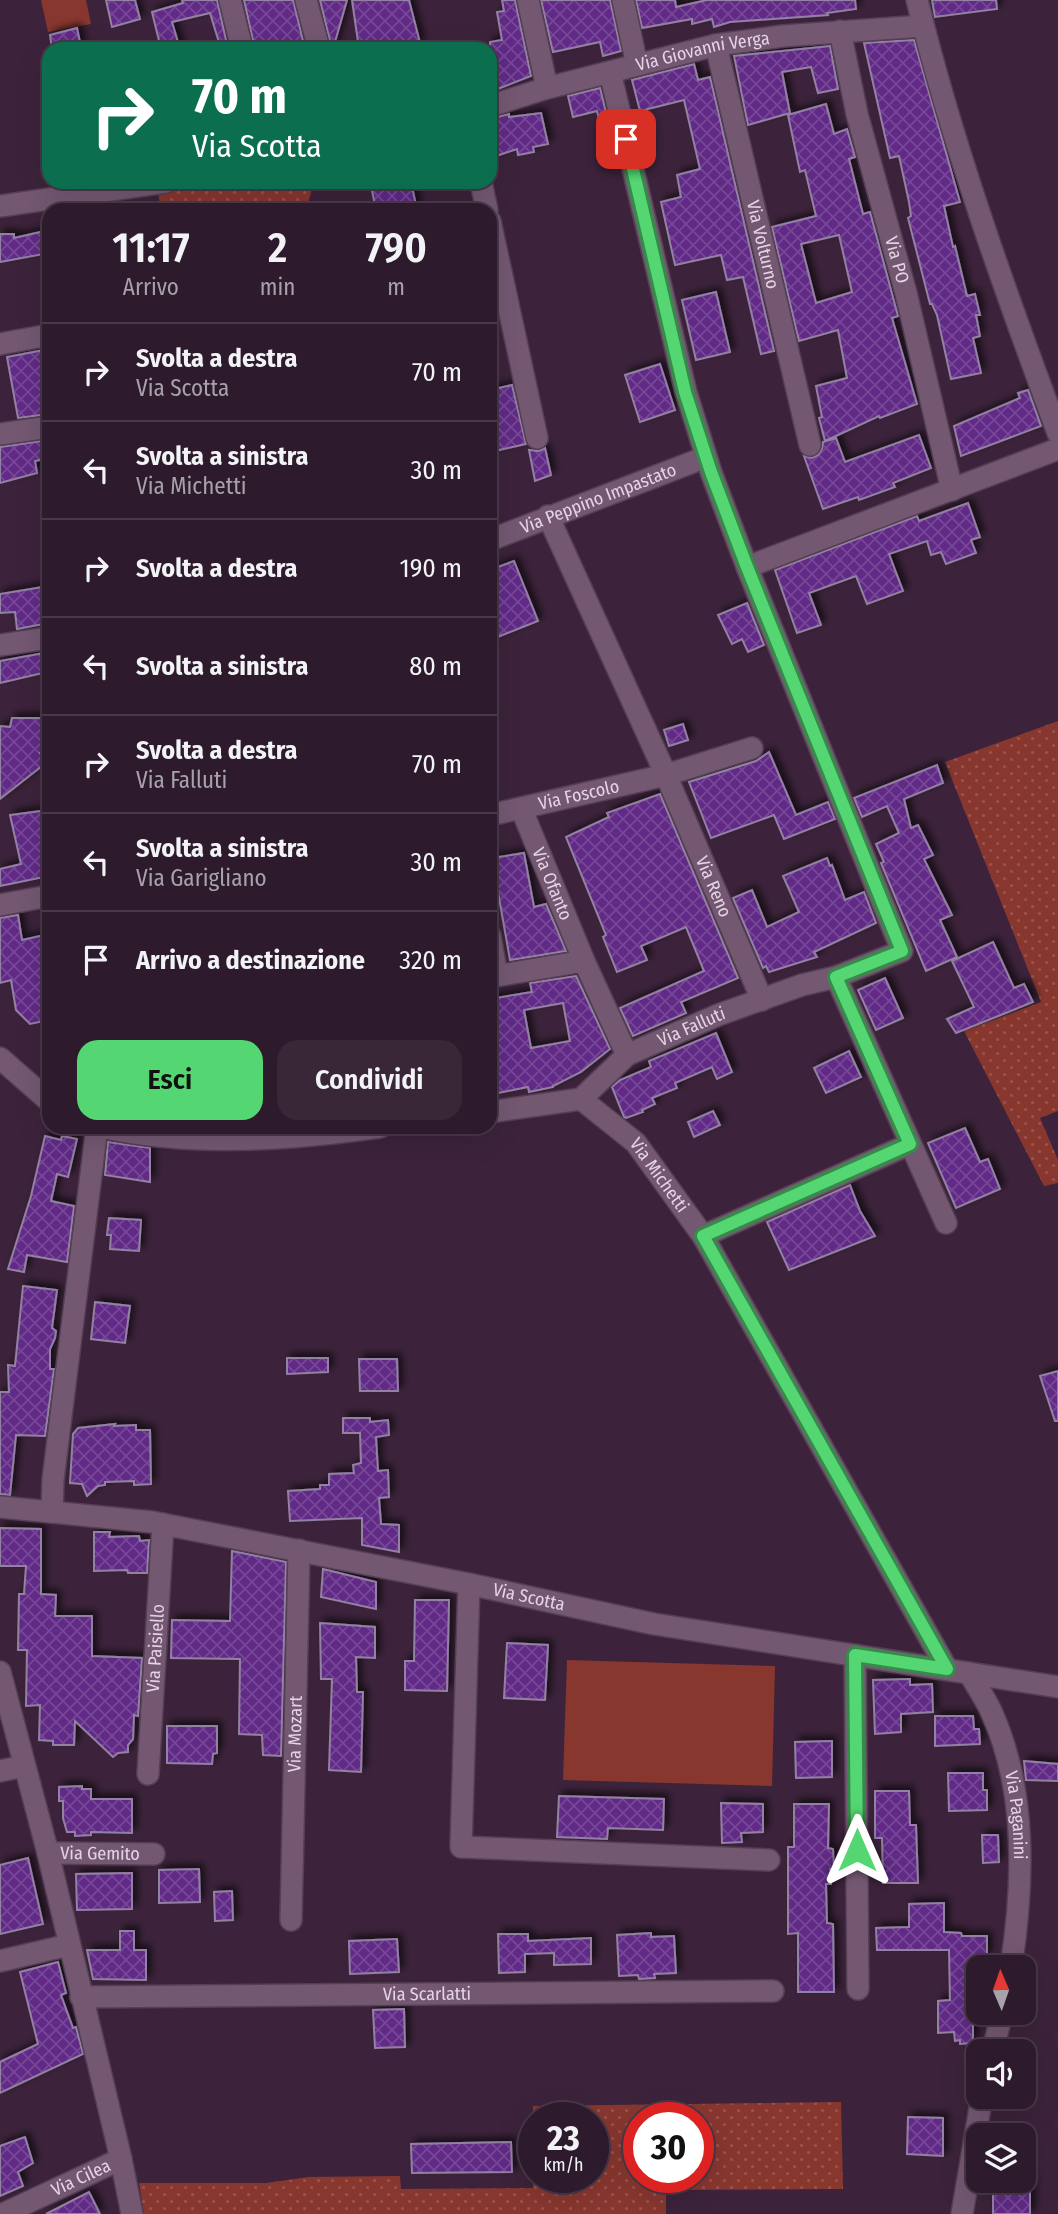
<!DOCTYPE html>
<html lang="it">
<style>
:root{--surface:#2d1a2c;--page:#392738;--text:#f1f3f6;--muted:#a7a1a9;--line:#483848;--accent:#54d672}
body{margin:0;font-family:"Fira Sans Condensed",sans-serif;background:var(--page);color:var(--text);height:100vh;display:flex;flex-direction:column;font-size:26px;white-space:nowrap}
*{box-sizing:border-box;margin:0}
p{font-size:23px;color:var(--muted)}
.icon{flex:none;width:38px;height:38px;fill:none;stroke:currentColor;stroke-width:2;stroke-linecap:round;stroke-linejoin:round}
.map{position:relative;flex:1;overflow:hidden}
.side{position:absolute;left:42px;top:203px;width:455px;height:931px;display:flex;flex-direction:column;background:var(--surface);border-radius:21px;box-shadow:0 7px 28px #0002,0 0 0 2px var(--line)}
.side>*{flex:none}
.top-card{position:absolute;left:42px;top:42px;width:455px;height:147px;border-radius:21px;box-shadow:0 7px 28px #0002,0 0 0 2px var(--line);background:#0b6e4f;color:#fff;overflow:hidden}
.needle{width:46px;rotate:358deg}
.buttons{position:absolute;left:966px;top:1955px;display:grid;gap:14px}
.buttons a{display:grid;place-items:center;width:70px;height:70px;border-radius:14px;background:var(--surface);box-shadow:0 7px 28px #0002,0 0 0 2px var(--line);font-size:35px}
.speed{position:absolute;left:518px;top:2102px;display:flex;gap:14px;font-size:35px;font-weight:700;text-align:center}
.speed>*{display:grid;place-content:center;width:91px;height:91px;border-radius:50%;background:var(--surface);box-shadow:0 7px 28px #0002,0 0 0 2px var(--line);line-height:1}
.speed small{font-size:18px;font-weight:400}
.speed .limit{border:10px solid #d22;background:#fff;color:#111}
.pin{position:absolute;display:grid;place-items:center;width:60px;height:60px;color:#fff;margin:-30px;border-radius:14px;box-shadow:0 4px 10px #0006}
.me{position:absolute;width:77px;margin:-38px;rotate:0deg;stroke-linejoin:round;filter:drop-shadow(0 0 5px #0008)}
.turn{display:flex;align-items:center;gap:24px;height:147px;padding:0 35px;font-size:32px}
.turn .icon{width:91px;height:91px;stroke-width:2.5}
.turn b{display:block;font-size:49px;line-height:60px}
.eta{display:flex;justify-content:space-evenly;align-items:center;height:119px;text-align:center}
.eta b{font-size:42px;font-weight:600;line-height:49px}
.action{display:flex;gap:14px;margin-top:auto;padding:14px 35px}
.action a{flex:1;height:80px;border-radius:21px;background:var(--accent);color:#111;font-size:28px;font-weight:600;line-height:80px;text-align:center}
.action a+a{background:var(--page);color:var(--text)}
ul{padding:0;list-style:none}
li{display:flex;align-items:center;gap:21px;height:98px;padding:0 35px;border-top:2px solid var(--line)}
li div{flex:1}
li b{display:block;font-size:26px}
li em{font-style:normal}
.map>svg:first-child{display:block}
.grass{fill:url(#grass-dots);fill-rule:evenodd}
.pitch{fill:#88372f}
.building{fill:url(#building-cross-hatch);stroke:#9381a4;stroke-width:2;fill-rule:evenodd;filter:url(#shadow)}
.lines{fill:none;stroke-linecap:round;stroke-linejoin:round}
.street-casing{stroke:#553f54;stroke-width:24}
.secondary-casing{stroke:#553f54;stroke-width:24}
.street{stroke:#745872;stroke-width:21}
.secondary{stroke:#745872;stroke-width:21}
.route-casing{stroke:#378b4a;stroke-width:18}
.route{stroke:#54d672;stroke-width:12}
.labels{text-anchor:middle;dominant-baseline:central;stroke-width:6;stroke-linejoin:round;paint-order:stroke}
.street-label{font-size:18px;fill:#e5d4e4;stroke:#311930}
</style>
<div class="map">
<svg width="1058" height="2214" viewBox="0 0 1058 2214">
<defs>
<pattern id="grass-dots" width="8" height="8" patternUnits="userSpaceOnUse" patternTransform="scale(1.75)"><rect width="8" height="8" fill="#88372f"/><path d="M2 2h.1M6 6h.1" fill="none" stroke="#99534d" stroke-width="1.8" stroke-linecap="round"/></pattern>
<pattern id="building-cross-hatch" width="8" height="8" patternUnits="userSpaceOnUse" patternTransform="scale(1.75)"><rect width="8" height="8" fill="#602986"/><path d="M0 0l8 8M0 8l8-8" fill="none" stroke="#774797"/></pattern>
<filter id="shadow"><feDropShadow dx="4.5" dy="-4.5" stdDeviation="3.5" flood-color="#0009"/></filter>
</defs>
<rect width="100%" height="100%" fill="#3c233b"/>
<g class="grass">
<polygon points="257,182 314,182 306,210 161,210 158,192"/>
<polygon points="1058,721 1058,1111 1040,1118 1058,1160 1058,1183 1044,1186 964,1031 1041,1002 945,762"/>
<path d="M841 2102 843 2189 666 2190V2214H144L139 2183H266L309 2177 400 2176 401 2189 533 2188V2106ZM534 2118H593V2177H534ZM639 2118H698V2177H639Z"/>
</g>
<g class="pitch">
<polygon points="41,0 86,0 91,24 48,32"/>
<polygon points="567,1660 775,1666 772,1786 563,1780"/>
</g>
<g class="building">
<polygon points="106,0 135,0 140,19 112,27"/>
<polygon points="182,0 217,0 228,49 221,49 210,13 172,22 180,49 161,49 152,12 183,3"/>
<polygon points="244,0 293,0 305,49 255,49"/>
<polygon points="320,0 347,0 333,49 332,49"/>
<polygon points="352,0 409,0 420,43 396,49 359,49"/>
<polygon points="502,0 515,0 531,76 490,92 490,42 502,40 497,12 504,11"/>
<polygon points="541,0 610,0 621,51 603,56 600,42 553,52"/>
<polygon points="636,0 675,0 676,7 707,0 855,0 856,9 827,13 828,15 730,22 714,27 712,19 692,24 692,19 642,28"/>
<polygon points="932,0 996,0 997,9 935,17"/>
<polygon points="77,28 81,47 52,49 50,35"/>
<polygon points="914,40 960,202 944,206 953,247 955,246 967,296 975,294 980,315 976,315 980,336 973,338 981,373 951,379 937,315 932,304 930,304 908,218 911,216 909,202 899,156 890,158 864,43"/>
<polygon points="830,46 838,89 818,93 811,67 782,72 790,113 748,125 734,56"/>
<polygon points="694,64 698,80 710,77 774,351 761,354 743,277 727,280 721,255 675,265 661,202 681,197 677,175 700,169 684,100 640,111 632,80"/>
<polygon points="600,88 609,125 601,127 597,111 573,117 568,96"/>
<path d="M826 104 834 134 847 129 855 157 849 159 863 214 870 212 898 316 892 318 917 404 880 418 879 416 825 441 819 418 822 417 816 386 847 378 838 330 799 341 772 227 816 216 805 170 800 172 788 115ZM839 235 852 292 816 303 801 244Z"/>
<polygon points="541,113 548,144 533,147 534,152 518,155 517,149 490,158 490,119 509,114 509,117"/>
<polygon points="388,182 411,182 417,210 376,210 371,186"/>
<polygon points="49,230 49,253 0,262 0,234 14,234 14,238"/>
<polygon points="716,292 730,352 696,360 682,300"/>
<polygon points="44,350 49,381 49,414 18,418 7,357"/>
<polygon points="660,364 675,410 640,422 625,375"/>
<polygon points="512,385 526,444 495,451 490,429 490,390"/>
<polygon points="1028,390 1041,426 961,456 954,426 1020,398 1018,393"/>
<polygon points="919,435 931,468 893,483 895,487 859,500 858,497 823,509 804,456 812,458 818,455 822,449 823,442 836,438 845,462"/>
<polygon points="49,440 49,458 35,461 37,473 0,483 0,447"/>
<polygon points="545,448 551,475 535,481 529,450 539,451"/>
<polygon points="968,503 980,537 971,540 976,553 946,564 941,552 931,555 927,541 889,554 903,591 867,604 856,576 809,593 821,625 797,633 775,570 917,516 919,521"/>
<polygon points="514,561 538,621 490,640 490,570"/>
<polygon points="49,586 49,623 17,629 15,612 0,613 0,594"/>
<polygon points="747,603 764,645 748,652 742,639 732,644 718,615"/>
<polygon points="44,653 47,672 0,683 0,661"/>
<polygon points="12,718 40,718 49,728 49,746 40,753 47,762 0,799 0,726 10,727"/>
<polygon points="683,724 688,740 669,746 664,730"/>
<polygon points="769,752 796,815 828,802 835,819 784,839 774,815 711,838 689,782 756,761"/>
<polygon points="937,765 943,783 904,799 911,828 918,825 933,855 924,859 952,915 940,920 957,957 926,971 881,863 884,862 876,844 899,833 887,806 862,817 854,798"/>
<polygon points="660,794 738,978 681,1002 686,1013 633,1036 620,1008 704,971 686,927 641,946 647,960 617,972 603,937 606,935 566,837 609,817 607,813"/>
<polygon points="49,810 49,876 0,886 0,869 21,864 10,815"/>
<polygon points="524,853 534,907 546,904 566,951 510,960 492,858"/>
<polygon points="827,858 830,866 832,865 845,900 864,892 876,923 814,952 817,957 769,972 766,966 763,968 733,898 752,890 767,927 799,912 783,876"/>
<polygon points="18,915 22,940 49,934 49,1020 30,1024 16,1010 11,980 0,983 0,918"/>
<polygon points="993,942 1014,988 1024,984 1033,1002 956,1033 947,1019 974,1007 952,961"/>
<path d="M576 976 610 1049 581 1072 553 1086V1087L529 1092 528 1087 493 1094 490 1080V999L532 992 530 983ZM563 1003 570 1041 531 1048 524 1010Z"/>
<polygon points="885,978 903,1018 876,1030 858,990"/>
<polygon points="716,1033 732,1072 717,1079 712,1067 675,1083 677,1088 652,1098 655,1104 642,1110 643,1112 626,1118 624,1117 612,1087 620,1080 651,1067 649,1061"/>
<polygon points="849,1051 861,1077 826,1093 814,1068"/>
<polygon points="713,1111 720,1125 694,1137 688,1122"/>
<polygon points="965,1128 980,1162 988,1159 1000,1189 956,1208 928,1143"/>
<polygon points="45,1136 61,1140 62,1136 77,1139 68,1177 57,1174 51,1201 74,1206 67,1262 27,1255 24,1272 8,1269 31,1196"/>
<polygon points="108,1142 150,1148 150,1182 105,1175"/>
<polygon points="850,1185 860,1211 875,1236 789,1270 767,1222"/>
<polygon points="109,1218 141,1220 139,1251 110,1249 111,1235 107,1235"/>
<polygon points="23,1286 57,1290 52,1328 56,1331 55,1338 50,1349 50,1369 54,1369 45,1436 16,1435 10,1495 0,1494 0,1392 9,1392 8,1365 15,1366"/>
<polygon points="95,1302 130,1306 125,1343 91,1339"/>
<polygon points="287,1358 328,1358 328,1372 287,1374"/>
<polygon points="359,1359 397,1359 398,1391 360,1391"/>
<polygon points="1058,1371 1058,1421 1055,1421 1040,1376"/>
<polygon points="343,1418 370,1418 370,1422 388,1420 389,1435 376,1437 378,1471 388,1470 389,1497 379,1498 381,1524 399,1525 399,1552 362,1545 362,1518 290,1521 288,1491 320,1489 320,1485 329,1485 329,1474 354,1473 353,1465 361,1463 360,1433 343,1433"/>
<polygon points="115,1424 114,1426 136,1425 136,1430 150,1430 151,1484 134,1485 134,1481 105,1482 105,1485 98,1486 87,1496 82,1484 70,1483 73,1434 78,1428"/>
<polygon points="0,1528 41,1529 41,1594 56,1595 55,1616 92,1616 92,1656 142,1658 138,1716 134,1715 133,1739 128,1745 128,1752 118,1753 113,1757 75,1721 74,1745 53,1745 53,1741 39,1740 40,1705 26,1706 27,1650 18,1650 19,1594 24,1594 26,1566 0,1566"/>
<polygon points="94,1532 110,1532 109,1537 139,1536 140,1541 149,1540 147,1573 128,1573 127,1570 94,1571"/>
<polygon points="232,1551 286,1562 281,1756 263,1755 262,1735 239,1734 240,1659 171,1658 172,1620 230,1621"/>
<polygon points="323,1569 376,1582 376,1609 321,1597"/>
<polygon points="415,1600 449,1600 447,1691 405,1690 405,1661 414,1661"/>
<polygon points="320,1623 375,1627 375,1658 356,1657 357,1692 363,1692 361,1772 329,1770 332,1679 321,1679"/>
<polygon points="507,1643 548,1645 545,1700 504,1698"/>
<polygon points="910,1679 910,1685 932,1684 933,1712 901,1714 901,1732 875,1734 873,1680"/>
<polygon points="935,1716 973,1716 974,1729 979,1729 980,1744 935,1746"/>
<polygon points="167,1726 217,1726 217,1753 213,1754 212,1764 167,1763"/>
<polygon points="832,1741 832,1777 796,1778 795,1742"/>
<polygon points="1024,1761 1058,1764 1058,1781 1026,1780"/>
<polygon points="948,1773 983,1773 983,1790 987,1790 987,1810 949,1811"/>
<polygon points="82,1786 82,1789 91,1789 91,1799 132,1799 132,1833 91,1832 91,1835 75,1836 75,1832 67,1832 63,1818 63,1801 59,1801 59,1787"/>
<polygon points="875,1791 909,1791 910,1825 916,1825 918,1883 883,1883 882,1838 875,1838"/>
<polygon points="559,1796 664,1799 663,1830 608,1828 607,1839 557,1837"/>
<polygon points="721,1803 763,1804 763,1832 741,1833 742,1842 722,1843"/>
<polygon points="794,1804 829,1804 828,1848 833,1849 834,1869 830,1869 831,1884 826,1884 827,1923 833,1924 834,1992 798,1992 798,1933 788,1934 788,1847 794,1847"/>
<polygon points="982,1835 998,1835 999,1862 983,1863"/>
<polygon points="28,1858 43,1924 0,1934 0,1865"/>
<polygon points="199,1869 200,1902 159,1903 159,1870"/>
<polygon points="132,1873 132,1909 77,1910 76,1874"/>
<polygon points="232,1891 233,1920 215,1921 214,1892"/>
<polygon points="944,1903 944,1932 961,1933 962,1936 987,1936 987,1956 982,1956 981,1967 978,1967 978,2005 973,2008 973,2043 960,2044 960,2040 955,2041 954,2032 938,2033 938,2001 950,2000 949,1950 877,1950 876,1928 909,1927 909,1904"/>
<polygon points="120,1931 134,1931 134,1950 146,1950 146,1980 93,1979 87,1950 120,1950"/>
<polygon points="651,1933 651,1937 674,1936 676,1973 654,1974 655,1978 639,1979 638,1975 619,1976 617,1935"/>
<polygon points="498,1934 528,1934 528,1941 591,1938 591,1964 554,1965 554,1953 525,1954 525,1972 499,1973"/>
<polygon points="397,1939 399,1972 350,1974 349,1941"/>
<polygon points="58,1962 66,1993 61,1995 73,2028 76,2027 83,2054 0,2093 0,2062 38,2044 20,1972"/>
<polygon points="404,2009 405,2047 375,2048 373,2010"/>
<polygon points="908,2117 943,2118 943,2156 907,2154"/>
<polygon points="25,2137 33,2163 18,2172 23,2186 0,2196 0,2146"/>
<polygon points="511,2142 512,2172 412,2173 411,2144"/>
<rect x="993" y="2180" width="37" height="34"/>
<polygon points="89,2192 100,2214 46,2214"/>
</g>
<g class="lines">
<g class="street-casing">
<g id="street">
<polyline points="230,0 242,49"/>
<polyline points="306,0 319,49"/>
<polyline points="528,0 547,88"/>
<polyline points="623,0 637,65"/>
<path d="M917 0C953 147 1005 291 1058 433"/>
<path id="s1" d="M840 31 857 114 906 293 952 490"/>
<path id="s2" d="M716 45 810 445"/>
<path id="s3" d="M490 106 547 88 716 45 783 36 923 26"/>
<polyline points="481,182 487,210"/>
<polyline points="0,206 166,182"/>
<polyline points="490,221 537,438"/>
<polyline points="0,344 49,335"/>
<polyline points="0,434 49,427"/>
<path id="s4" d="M548 516 666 775 762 1000"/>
<path id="s5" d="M490 540 706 457"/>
<polyline points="747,567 1058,449"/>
<polyline points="0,645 49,638"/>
<path id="s6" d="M521 808 584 961 627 1055"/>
<path id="s7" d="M490 815 666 775 752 748"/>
<polyline points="0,905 49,896"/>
<polyline points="490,936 497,975"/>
<polyline points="490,977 584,961"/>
<polyline points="836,977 946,1223"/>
<polyline points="0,1058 49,1101"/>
<path id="s8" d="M581 1099 636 1143 703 1236 947 1669"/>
<path id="s9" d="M490 1112 581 1099 627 1055 718 1015 802 985 836 977 902 951 747 567 711 472 686 392 610 72"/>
<path d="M101 1127C192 1147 289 1140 380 1127"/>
<polyline points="703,1236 910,1144"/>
<polyline points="52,1512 53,1480 97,1127"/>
<polyline points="469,1584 461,1847 769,1860"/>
<polyline points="855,1655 858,1989"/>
<polyline points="0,1672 48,1853 121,2159 132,2214"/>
<path id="s10" d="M969 1673C976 1685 985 1698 991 1711 1027 1790 1024 1883 1011 1967"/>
<polyline points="0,1771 24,1766"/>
<path id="s11" d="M148 1774 163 1524"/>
<path id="s12" d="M48 1853 154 1854"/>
<path id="s13" d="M291 1920 299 1550"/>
<polyline points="0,1961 69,1945"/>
<path id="s14" d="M81 1997 773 1991"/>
<polyline points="993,2051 1002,2012"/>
<path id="s15" d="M3 2214 121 2159"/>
<polyline points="962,2214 982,2096"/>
</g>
</g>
<g class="secondary-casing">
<g id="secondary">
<path id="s16" d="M0 1507 152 1522 469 1584 654 1624 1058 1687"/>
</g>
</g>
<use href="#street" class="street"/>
<use href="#secondary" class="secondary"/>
</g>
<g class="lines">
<g class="route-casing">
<polyline id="route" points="626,139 685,392 711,472 747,567 902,951 836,977 910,1144 703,1236 947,1669 855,1655 857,1850"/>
</g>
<use href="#route" class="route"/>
</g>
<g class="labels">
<g class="street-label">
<text stroke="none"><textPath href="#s3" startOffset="220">Via Giovanni Verga</textPath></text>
<text stroke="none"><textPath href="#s2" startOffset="205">Via Volturno</textPath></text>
<text stroke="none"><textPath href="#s1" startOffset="236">Via PO</textPath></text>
<text stroke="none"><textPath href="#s5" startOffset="116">Via Peppino Impastato</textPath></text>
<text stroke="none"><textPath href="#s7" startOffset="91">Via Foscolo</textPath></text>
<text stroke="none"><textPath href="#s6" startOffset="82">Via Ofanto</textPath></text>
<text stroke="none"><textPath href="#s4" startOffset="406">Via Reno</textPath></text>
<text stroke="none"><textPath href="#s9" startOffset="226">Via Falluti</textPath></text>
<text stroke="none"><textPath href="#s8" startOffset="110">Via Michetti</textPath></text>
<text stroke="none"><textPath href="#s16" startOffset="537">Via Scotta</textPath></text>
<text stroke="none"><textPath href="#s11" startOffset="126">Via Paisiello</textPath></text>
<text stroke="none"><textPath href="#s13" startOffset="186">Via Mozart</textPath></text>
<text stroke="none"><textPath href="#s10" startOffset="152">Via Paganini</textPath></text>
<text stroke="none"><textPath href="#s12" startOffset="52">Via Gemito</textPath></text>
<text stroke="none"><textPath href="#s14" startOffset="346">Via Scarlatti</textPath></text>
<text stroke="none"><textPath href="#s15" startOffset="86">Via Cilea</textPath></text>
</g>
</g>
</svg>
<div class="buttons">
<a><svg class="needle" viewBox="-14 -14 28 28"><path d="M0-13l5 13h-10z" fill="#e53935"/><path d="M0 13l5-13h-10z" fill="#a7a1a9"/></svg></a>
<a><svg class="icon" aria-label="sound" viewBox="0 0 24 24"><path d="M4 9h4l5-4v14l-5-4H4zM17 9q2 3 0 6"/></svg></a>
<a><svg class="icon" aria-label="layers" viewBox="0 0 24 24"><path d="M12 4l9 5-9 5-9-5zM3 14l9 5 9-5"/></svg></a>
</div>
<div class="speed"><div>23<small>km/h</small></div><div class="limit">30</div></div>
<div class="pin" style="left:626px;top:139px;background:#d93025"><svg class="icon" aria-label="arrive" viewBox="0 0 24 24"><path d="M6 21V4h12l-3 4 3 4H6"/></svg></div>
<svg class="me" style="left:857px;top:1850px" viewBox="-20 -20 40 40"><path d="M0-17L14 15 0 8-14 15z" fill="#54d672" stroke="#fff" stroke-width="4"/></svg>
<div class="top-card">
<div class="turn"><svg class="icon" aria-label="right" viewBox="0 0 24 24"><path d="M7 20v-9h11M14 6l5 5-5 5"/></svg><div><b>70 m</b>Via Scotta</div></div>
</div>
<section class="side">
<div class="eta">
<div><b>11:17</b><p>Arrivo</p></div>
<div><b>2</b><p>min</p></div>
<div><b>790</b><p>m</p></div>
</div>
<ul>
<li><svg class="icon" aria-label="right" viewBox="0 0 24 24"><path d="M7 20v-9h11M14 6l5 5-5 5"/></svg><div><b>Svolta a destra</b><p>Via Scotta</p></div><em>70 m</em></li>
<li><svg class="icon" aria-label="left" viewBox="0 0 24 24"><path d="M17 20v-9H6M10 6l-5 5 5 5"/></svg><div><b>Svolta a sinistra</b><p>Via Michetti</p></div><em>30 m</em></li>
<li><svg class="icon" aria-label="right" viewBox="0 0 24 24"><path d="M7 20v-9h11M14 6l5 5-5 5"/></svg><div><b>Svolta a destra</b></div><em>190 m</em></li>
<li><svg class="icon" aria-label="left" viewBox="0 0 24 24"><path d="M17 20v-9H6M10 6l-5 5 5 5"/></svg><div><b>Svolta a sinistra</b></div><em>80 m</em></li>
<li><svg class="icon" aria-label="right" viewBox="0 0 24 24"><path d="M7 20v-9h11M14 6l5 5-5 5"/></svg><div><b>Svolta a destra</b><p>Via Falluti</p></div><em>70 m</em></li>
<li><svg class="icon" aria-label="left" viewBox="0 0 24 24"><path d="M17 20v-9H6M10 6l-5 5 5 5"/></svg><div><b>Svolta a sinistra</b><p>Via Garigliano</p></div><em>30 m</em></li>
<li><svg class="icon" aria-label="arrive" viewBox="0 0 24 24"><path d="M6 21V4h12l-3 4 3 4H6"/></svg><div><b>Arrivo a destinazione</b></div><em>320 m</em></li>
</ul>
<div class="action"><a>Esci</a><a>Condividi</a></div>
</section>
</div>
